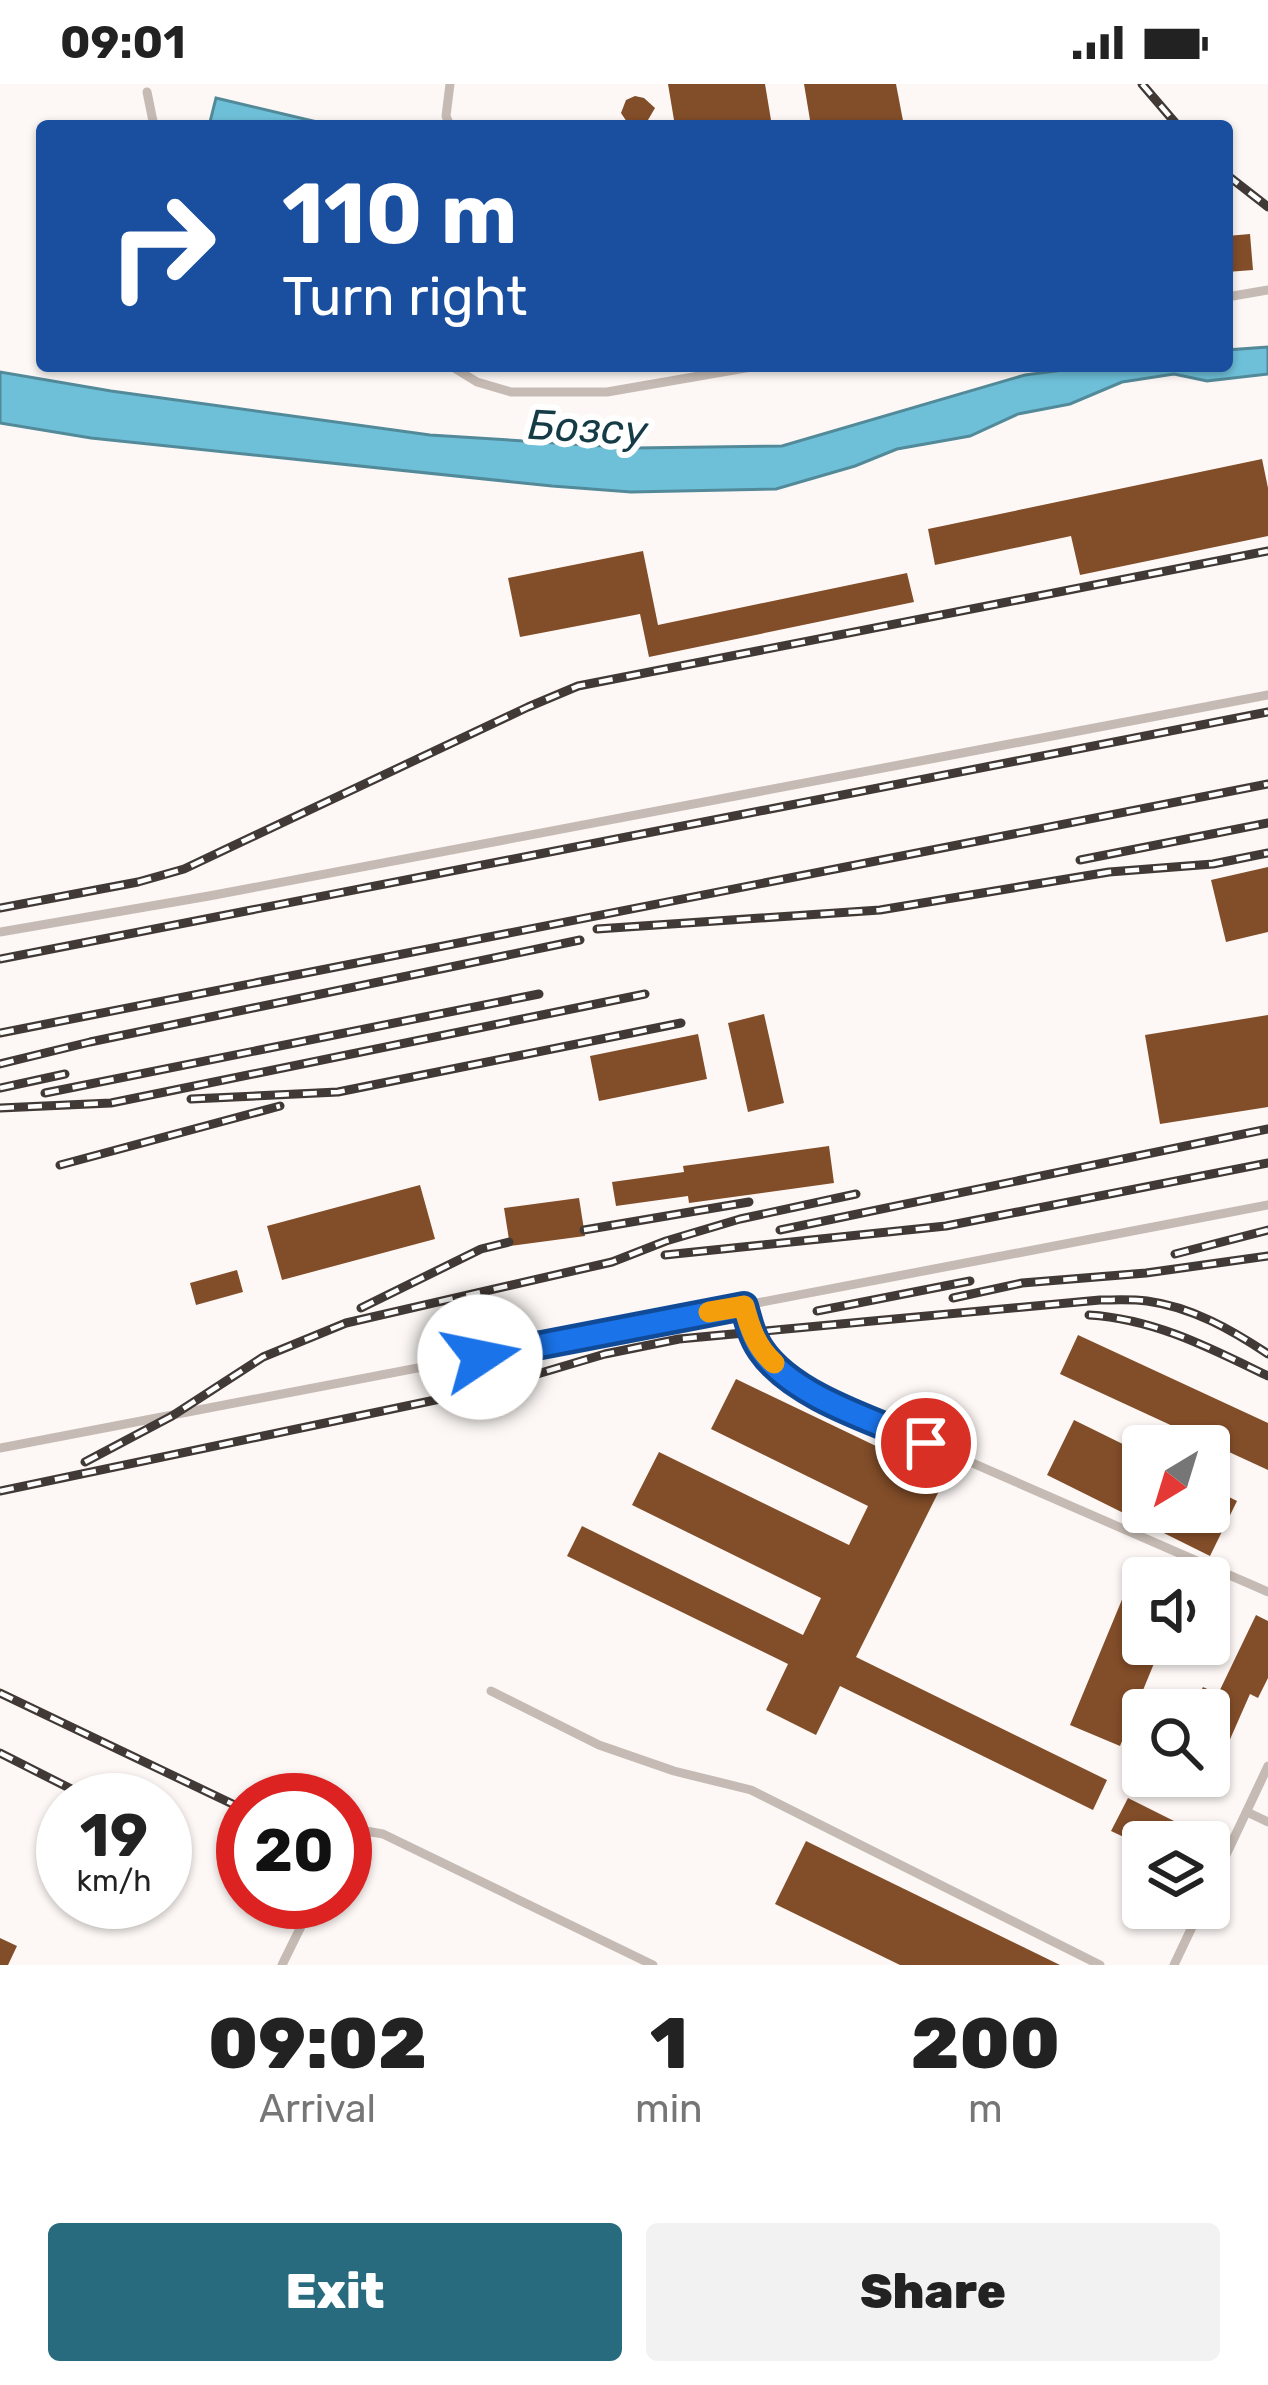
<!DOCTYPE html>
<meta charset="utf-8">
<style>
:root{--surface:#fff;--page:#f2f2f2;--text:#222;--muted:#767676;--accent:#296b7e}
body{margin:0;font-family:Rubik,sans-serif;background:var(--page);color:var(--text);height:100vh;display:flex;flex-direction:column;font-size:45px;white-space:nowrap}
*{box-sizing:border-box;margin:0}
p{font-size:39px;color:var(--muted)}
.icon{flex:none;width:66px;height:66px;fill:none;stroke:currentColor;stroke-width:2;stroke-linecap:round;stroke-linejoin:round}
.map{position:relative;height:1881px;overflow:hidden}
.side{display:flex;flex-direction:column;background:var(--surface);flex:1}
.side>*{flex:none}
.guide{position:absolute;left:36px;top:36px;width:1197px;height:252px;border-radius:12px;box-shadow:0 3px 9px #0004;background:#1a4fa0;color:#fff;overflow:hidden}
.needle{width:78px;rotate:218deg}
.controls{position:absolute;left:1122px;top:1341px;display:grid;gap:24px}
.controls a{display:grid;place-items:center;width:108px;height:108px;border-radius:12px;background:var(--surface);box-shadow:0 3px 9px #0004;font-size:60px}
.speed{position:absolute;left:36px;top:1689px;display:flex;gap:24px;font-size:60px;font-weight:700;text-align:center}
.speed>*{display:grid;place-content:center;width:156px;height:156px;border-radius:50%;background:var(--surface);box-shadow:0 3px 9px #0004;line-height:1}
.speed small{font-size:30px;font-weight:400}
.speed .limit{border:18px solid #d22;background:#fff;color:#111}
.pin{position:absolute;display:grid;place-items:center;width:102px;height:102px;color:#fff;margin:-51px;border:6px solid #fff;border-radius:50%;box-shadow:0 3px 12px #0007}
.me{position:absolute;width:132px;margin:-66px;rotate:79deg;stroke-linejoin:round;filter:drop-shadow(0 0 9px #0008)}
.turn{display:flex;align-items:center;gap:42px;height:252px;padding:0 48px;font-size:54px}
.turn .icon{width:156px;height:156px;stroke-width:2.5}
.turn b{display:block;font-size:84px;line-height:102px}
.eta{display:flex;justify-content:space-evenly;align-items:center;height:204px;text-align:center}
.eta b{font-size:72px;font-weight:800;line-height:84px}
.button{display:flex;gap:24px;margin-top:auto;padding:24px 48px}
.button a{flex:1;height:138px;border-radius:12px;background:var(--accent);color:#fff;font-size:48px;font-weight:800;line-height:138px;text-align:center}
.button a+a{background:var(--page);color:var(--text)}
.status{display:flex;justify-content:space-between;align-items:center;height:84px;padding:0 60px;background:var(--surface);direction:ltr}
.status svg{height:33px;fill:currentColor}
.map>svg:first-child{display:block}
.water{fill:#6ec0d9;stroke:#538a9a;stroke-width:3}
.building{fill:#824d29}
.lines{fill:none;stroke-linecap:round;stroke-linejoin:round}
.service{stroke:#c6bbb4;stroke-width:9}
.rail-casing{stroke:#413935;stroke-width:9}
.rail{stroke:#fff;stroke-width:4.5;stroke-dasharray:14;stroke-linecap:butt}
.route-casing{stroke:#114b97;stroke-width:30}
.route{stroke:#1a73e8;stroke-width:21}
.slow{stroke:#f59e0b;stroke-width:21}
.labels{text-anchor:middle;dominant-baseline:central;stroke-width:12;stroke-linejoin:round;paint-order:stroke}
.water-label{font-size:42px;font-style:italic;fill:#143b46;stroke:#fff}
</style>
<div class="status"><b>09:01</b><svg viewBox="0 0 49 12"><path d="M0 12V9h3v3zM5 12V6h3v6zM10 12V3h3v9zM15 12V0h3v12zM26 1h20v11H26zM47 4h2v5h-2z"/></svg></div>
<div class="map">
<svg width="1268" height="1881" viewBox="0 0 1268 1881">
<rect width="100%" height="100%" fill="#fdf8f5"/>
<g class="water">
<polygon points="216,14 334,42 209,42"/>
<polygon points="1268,263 1268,290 1207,297 1174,290 1122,298 1070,320 1018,330 970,352 897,365 855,382 776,405 631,408 552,402 91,354 0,339 0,288 111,307 430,351 634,364 782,362 1025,291 1094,282 1227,282 1227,266"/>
</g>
<g class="building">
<polygon points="668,0 765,0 772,42 675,42"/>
<polygon points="804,0 896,0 904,42 811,42"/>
<polygon points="635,12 644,14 655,24 648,36 640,42 629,41 621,29 626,16"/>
<polygon points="1250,150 1253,186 1227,188 1227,152"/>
<polygon points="1262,375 1268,404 1268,452 1080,491 1071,452 935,481 928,445"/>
<polygon points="643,467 658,541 907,489 914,518 649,573 640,530 520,553 508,494"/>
<polygon points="1268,783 1268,848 1226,858 1211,796"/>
<polygon points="764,930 784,1019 748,1028 728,939"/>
<polygon points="1268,931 1268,1023 1160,1040 1145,951"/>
<polygon points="698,950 707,995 599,1017 590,972"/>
<polygon points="829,1062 834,1099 689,1119 688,1112 616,1122 612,1098 684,1088 683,1082"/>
<polygon points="420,1101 435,1155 282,1196 267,1142"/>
<polygon points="579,1114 585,1152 510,1162 504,1124"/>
<polygon points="237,1186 243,1208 196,1221 190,1199"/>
<polygon points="1078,1251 1268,1339 1268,1386 1060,1290"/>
<polygon points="736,1295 945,1395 856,1573 1107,1696 1093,1726 840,1602 816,1651 766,1626 788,1580 567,1472 582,1442 803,1551 821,1514 632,1421 659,1368 849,1461 868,1422 711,1345"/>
<polygon points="1074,1336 1143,1370 1143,1428 1209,1428 1209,1403 1237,1417 1210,1472 1047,1391"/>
<polygon points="1133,1489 1143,1493 1143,1560 1162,1560 1120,1662 1070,1641"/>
<polygon points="1256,1531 1268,1537 1268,1594 1258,1614 1250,1610 1209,1703 1209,1626 1192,1626 1203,1603 1218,1610"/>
<polygon points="1128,1714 1216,1758 1143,1758 1143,1762 1111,1747"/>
<polygon points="806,1757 1060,1881 900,1881 775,1820"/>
<polygon points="0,1854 17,1862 8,1881 0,1881"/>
</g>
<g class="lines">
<g class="service">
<polyline points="450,0 446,32 450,42"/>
<polyline points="147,8 154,42"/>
<polyline points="1227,213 1268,206"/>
<polyline points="451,282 477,298 511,308 607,308 757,282"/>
<polyline points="0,848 209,812 1268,611"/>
<path d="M744 1222C755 1264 768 1274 798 1303L1268 1508"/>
<polyline points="0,1364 1268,1121"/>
<polyline points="491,1607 599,1661 674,1687 751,1706 1100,1881"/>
<polyline points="1247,1728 1268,1738"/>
<polyline points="345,1759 354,1745 383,1750 653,1881"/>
<polyline points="1209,1807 1268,1682"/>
<polyline points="282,1881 313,1818"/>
<polyline points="1174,1881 1201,1824"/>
</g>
<g class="rail-casing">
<g id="rail">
<polyline points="1142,0 1178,42"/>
<polyline points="1227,91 1268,123"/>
<polyline points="1080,776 1268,739"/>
<polyline points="0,824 138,798 184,785 528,623 578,602 1268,467"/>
<polyline points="597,845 880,826 1109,788 1213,780 1268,769"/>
<polyline points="0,875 1268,628"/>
<polyline points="0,949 1268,700"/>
<polyline points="0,980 90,958 580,856"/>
<polyline points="0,1004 65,990"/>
<polyline points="45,1009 539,910"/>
<polyline points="191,1015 338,1008 681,939"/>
<polyline points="0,1024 111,1019 645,910"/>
<polyline points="60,1081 280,1022"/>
<polyline points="584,1146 749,1118"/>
<polyline points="780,1146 1268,1045"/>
<polyline points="1175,1170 1268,1146"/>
<polyline points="665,1171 946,1142 1268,1079"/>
<polyline points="953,1214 1022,1199 1146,1189 1268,1172"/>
<polyline points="361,1224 481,1165 509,1158"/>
<polyline points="817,1227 970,1197"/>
<path d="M1089 1231C1155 1235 1210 1264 1268 1292"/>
<polyline points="85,1378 172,1332 263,1273 346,1239 612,1178 666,1157 740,1135 856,1110"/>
<path d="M0 1407 483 1306 605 1270 679 1255 1100 1216C1115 1216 1132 1215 1147 1217 1192 1223 1232 1246 1268 1270"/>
<polyline points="0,1609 243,1725"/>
<polyline points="0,1669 93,1716"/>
</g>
</g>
<use href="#rail" class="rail"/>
</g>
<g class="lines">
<g class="route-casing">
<path id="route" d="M480 1273 744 1222C748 1237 752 1253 761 1266 793 1313 875 1337 926 1359"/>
</g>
<use href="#route" class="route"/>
<path class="slow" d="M709 1228 744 1222C750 1244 756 1263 774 1279"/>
</g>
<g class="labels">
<g class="water-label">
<text transform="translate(588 344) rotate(3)">Бозсу</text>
</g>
</g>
</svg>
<div class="controls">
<a><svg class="needle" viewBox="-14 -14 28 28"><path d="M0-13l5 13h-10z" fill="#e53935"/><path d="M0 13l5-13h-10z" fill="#767676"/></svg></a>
<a><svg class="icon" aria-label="sound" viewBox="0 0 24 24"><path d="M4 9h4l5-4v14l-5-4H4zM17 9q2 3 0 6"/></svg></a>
<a><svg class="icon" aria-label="search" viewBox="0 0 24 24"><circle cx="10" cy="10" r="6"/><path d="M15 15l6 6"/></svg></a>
<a><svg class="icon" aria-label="layers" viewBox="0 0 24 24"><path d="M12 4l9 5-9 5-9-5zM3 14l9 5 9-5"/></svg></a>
</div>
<div class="speed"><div>19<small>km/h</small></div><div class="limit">20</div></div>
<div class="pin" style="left:926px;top:1359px;background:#d93025"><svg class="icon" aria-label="arrive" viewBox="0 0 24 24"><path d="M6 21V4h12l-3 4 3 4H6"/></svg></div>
<svg class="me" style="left:480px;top:1273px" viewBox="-20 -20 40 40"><circle r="19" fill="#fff"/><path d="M0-13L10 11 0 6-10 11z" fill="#1a73e8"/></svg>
<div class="guide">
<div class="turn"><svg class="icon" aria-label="right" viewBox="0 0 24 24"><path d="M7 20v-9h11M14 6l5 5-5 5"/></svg><div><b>110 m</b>Turn right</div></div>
</div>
</div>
<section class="side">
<div class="eta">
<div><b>09:02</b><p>Arrival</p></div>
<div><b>1</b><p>min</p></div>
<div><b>200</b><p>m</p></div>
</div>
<div class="button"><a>Exit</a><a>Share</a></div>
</section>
